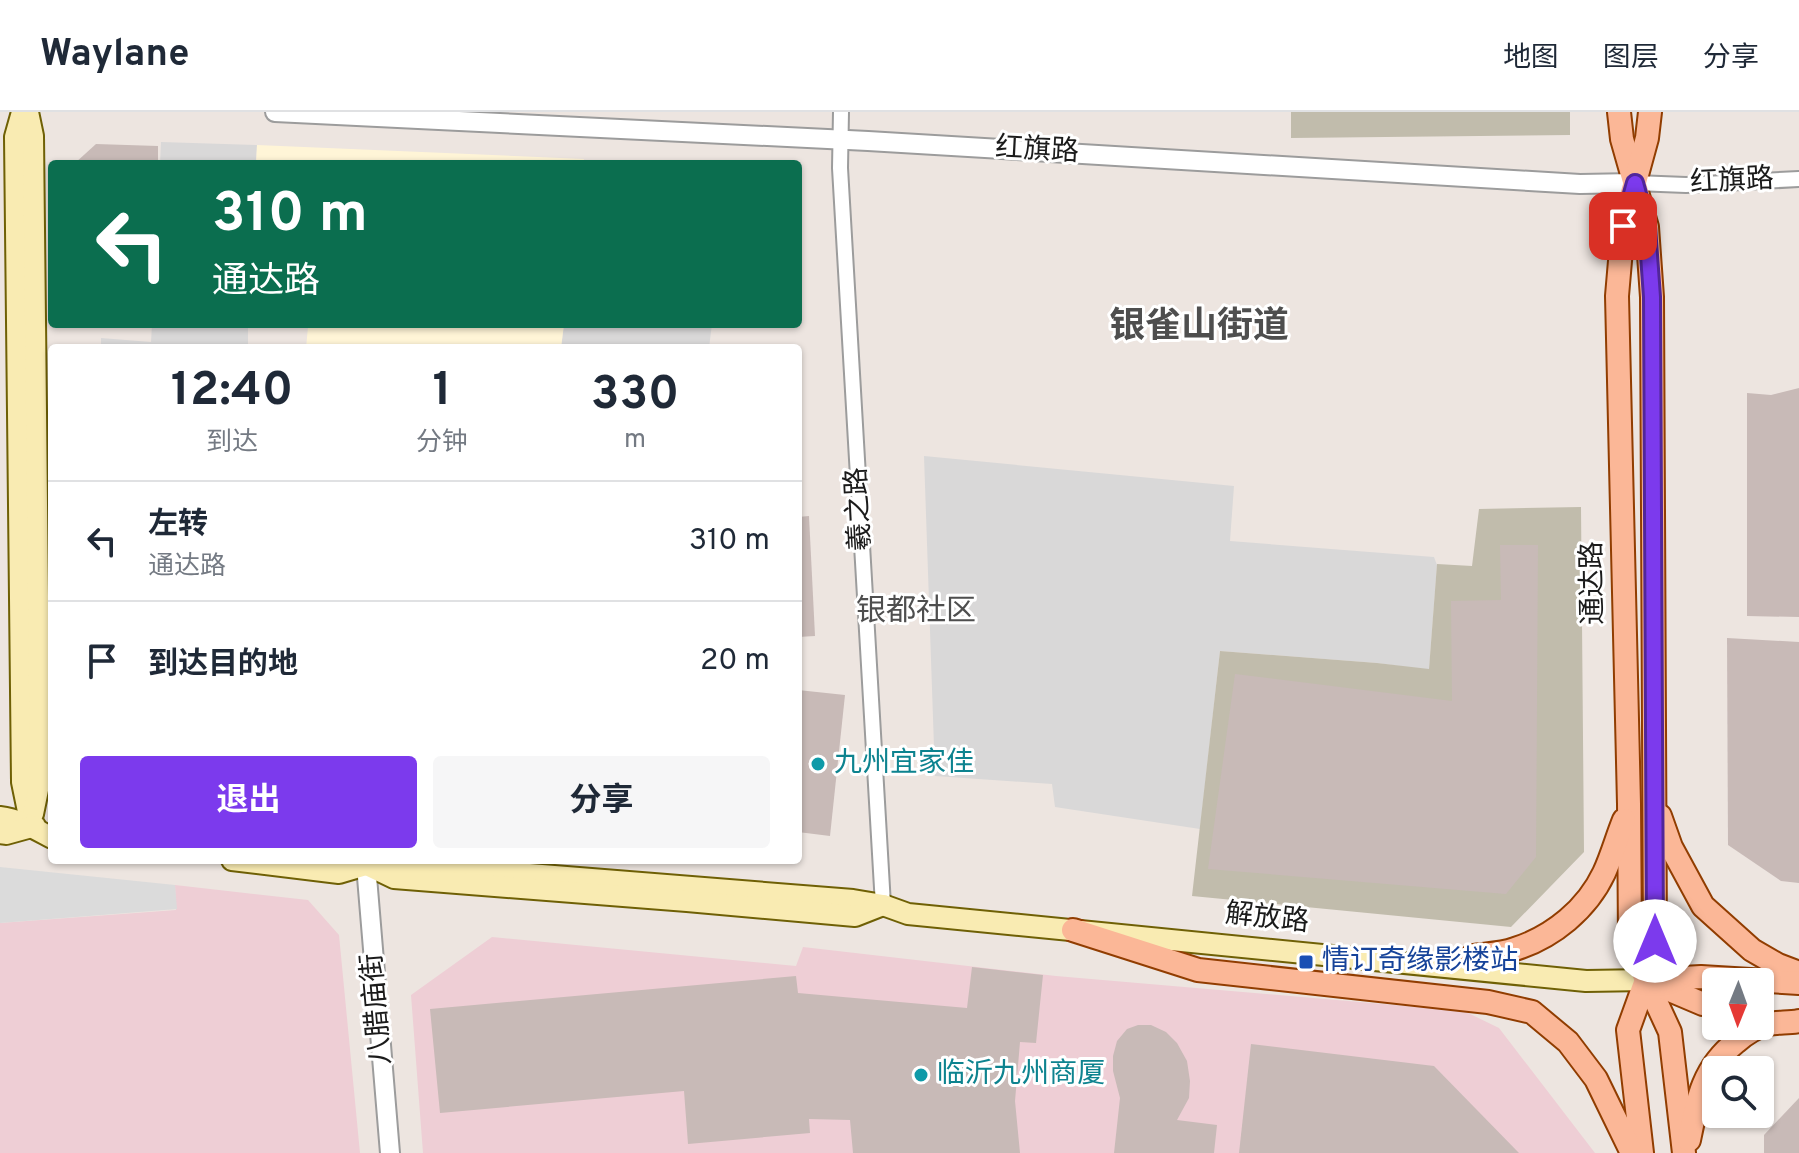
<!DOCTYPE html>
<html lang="zh">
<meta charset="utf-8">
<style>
:root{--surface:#fff;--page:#f6f6f7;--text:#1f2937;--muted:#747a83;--line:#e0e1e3;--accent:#7c3aed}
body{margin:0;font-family:Overpass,"Noto Sans SC",sans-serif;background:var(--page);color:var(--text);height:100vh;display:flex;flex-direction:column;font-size:30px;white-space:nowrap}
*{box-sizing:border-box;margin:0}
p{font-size:26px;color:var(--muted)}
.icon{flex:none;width:44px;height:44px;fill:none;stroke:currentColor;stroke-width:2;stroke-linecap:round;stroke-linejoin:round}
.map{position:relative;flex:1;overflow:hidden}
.drawer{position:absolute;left:48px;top:232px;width:754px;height:520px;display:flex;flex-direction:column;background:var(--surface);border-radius:8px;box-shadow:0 2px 6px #0004}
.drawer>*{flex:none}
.top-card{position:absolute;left:48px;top:48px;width:754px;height:168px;border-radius:8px;box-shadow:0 2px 6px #0004;background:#0b6e4f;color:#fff;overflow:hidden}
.needle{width:52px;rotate:181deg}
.tools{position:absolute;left:1702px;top:856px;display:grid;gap:16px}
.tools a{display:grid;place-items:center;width:72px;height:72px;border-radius:8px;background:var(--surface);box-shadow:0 2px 6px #0004;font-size:40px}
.pin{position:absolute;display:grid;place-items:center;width:68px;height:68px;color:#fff;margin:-34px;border-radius:16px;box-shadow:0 4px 12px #0006}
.me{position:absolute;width:88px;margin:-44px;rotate:0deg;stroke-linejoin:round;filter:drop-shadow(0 0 6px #0008)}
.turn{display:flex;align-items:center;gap:28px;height:168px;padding:0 32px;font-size:36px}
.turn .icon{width:104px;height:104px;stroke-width:2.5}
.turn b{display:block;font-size:56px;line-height:68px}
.eta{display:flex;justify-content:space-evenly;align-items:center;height:136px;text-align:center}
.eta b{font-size:48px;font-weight:700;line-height:56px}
.button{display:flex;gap:16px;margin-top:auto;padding:16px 32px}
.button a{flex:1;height:92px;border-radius:8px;background:var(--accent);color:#fff;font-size:32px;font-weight:700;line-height:92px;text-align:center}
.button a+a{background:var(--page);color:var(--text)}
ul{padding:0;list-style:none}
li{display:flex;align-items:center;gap:24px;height:120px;padding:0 32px;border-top:2px solid var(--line)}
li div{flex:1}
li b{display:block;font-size:30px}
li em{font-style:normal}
header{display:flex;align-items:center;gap:48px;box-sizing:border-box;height:112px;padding:0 40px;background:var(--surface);border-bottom:2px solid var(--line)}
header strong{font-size:38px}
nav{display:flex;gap:44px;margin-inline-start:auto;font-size:28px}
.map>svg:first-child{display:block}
.residential{fill:#d9d8d8}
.commercial{fill:#eeced5}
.education{fill:#fff5d7}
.construction{fill:#c1bcac}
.parking{fill:#dbdbdb}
.building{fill:#c8bab7}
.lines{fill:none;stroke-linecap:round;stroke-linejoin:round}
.minor-casing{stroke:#9c9c9c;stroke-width:18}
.tertiary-casing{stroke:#9c9c9c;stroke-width:22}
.secondary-casing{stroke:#6f6005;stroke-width:24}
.primary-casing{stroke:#913d01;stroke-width:26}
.minor{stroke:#fff;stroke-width:14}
.tertiary{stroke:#fff;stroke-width:18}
.secondary{stroke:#f9ebb2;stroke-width:20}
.primary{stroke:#fbb797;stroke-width:22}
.route-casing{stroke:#51269a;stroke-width:20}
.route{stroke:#7c3aed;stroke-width:14}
.culture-dot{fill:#0f9aa8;stroke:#fff;stroke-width:3}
.transit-dot{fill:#1a4fb4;stroke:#fff;stroke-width:3}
.labels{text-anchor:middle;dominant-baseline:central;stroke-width:6;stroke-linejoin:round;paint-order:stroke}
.street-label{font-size:28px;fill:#1b1b1b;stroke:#fff}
.culture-label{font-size:28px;fill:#0d838f;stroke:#fff;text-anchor:start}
.transit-label{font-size:28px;fill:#164399;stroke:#fff;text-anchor:start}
.neighbourhood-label{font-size:30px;fill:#4e4e4e;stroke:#fff}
.district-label{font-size:36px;font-weight:bold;fill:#4e4e4e;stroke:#fff}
</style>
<header>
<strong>Waylane</strong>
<nav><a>地图</a><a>图层</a><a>分享</a></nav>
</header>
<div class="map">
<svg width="1799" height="1041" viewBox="0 0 1799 1041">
<rect width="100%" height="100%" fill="#ede5e0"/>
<g class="residential">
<polygon points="161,30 257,33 256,52 160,52"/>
<polygon points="152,212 248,212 248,236 101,236 101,226 151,230"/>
<polygon points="564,212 712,212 709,236 561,236"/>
<polygon points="924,344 1234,374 1230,429 1434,445 1437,453 1429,558 1377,551 1220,539 1200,717 1055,695 1052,672 935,664"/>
</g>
<g class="commercial">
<polygon points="175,773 308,788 339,823 360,1041 0,1041 0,811 176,798"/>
<polygon points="492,825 796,854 803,835 1056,864 1464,899 1499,916 1595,1041 423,1041 411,883"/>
</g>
<g class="education">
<polygon points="257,33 584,47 583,52 256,52"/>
<polygon points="274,212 564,212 561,236 306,236 308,215"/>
</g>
<g class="construction">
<polygon points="1291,0 1570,0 1570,23 1291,26"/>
<polygon points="1581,395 1584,740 1511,815 1192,784 1220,539 1377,551 1429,557 1437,452 1472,454 1479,397"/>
</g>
<polygon class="parking" points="0,755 175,773 177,797 0,811"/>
<g class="building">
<polygon points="96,32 158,34 158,52 74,52"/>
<polygon points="1799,276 1799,505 1747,504 1747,281 1771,283"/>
<polygon points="809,404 815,524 798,525 798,405"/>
<polygon points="1500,433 1538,433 1536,745 1506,782 1208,757 1235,562 1452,589 1451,489 1501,488"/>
<polygon points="1727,526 1799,530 1799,771 1781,769 1728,733"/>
<polygon points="798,578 845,583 830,724 798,720"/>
<polygon points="972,855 1043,863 1036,931 1020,930 1015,989 1020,1041 853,1041 850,1008 809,1007 810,1021 688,1032 684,979 440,1001 430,897 796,864 798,881 967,896"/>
<polygon points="1138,913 1151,913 1166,920 1177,931 1187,949 1190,969 1189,986 1177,1008 1217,1013 1214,1041 1114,1041 1120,986 1113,959 1113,944 1117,929 1127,917"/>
<polygon points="1251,932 1434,954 1519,1041 1239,1041"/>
<polygon points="1799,986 1799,1041 1764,1041 1764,1023"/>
</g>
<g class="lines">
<g class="minor-casing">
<g id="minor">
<polyline points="841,0 840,56 883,793"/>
<polyline points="1635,71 1686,73 1799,67"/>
</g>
</g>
<g class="tertiary-casing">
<g id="tertiary">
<polyline points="275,0 868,29 1580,72 1635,71"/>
<polyline points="366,753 390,1041"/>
</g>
</g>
<g class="secondary-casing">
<g id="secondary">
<polyline points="22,0 15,25 22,670 31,714"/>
<polyline points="28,0 33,24 40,668 33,702"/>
<path d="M0 705C19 707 35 717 52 726"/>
<polyline points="0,721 6,722 35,714"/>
<polyline points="232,748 339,761 366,753 393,751 853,788 883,793 908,802 1586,869 1646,868"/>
<polyline points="369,754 394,766 687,789 855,804 883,793"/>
</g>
</g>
<g class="primary-casing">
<g id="primary">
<polyline points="1619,0 1622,27 1647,115 1652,185 1655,829 1646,868 1628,918 1642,1041"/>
<polyline points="1650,0 1647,26 1623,114 1617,184 1629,692 1630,827 1646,868 1670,920 1684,1041"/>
<polyline points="1660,704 1671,735 1703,794 1752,838 1778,853 1799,861"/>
<polyline points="1073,818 1198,858 1488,890 1532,900 1568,930 1596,967 1632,1041"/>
<path d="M1472 844C1486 842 1502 842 1515 837 1553 825 1587 797 1604 761 1612 744 1617 725 1624 708"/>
<polyline points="1646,868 1701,865 1799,871"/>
<polyline points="1651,870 1703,892 1716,893"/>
<path d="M1689 1028C1697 989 1703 955 1736 930 1745 922 1756 915 1768 912 1778 910 1789 911 1799 909"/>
</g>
</g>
<use href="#minor" class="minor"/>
<use href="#tertiary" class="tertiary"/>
<use href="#secondary" class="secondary"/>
<use href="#primary" class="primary"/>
</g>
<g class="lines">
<g class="route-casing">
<polyline id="route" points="1623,114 1635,71 1647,115 1652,185 1655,829"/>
</g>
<use href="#route" class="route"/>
</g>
<g class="culture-dot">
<circle cx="818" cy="652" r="8"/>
<circle cx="921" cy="963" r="8"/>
</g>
<rect class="transit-dot" x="1298" y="842" width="16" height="16" rx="4"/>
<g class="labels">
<g class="street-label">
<text transform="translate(1037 39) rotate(3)">红旗路</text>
<text transform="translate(1732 70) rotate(-3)">红旗路</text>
<text transform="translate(860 397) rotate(-93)">羲之路</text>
<text transform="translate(1594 471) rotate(-91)">通达路</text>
<text transform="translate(1267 807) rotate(6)">解放路</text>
<text transform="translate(378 897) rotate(-95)">八腊庙街</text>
</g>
<g class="culture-label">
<text x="834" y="652">九州宜家佳</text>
<text x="937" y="963">临沂九州商厦</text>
</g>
<g class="transit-label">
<text x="1322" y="850">情订奇缘影楼站</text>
</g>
<g class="neighbourhood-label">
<text x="916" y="500">银都社区</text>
</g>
<g class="district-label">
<text x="1199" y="216">银雀山街道</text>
</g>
</g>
</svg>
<div class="tools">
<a><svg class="needle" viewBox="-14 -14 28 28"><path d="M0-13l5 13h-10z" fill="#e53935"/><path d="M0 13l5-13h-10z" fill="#747a83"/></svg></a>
<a><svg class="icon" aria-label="search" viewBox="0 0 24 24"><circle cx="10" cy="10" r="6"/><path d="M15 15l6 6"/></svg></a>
</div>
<div class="pin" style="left:1623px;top:114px;background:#d93025"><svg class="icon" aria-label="arrive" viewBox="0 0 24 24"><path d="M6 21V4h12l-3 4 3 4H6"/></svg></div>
<svg class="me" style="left:1655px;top:829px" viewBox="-20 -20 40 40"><circle r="19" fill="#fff"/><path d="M0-13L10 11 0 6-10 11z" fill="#7c3aed"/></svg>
<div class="top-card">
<div class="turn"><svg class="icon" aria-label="left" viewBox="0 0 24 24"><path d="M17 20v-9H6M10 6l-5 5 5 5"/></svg><div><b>310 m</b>通达路</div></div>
</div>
<section class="drawer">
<div class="eta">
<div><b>12:40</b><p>到达</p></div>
<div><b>1</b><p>分钟</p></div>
<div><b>330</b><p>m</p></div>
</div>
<ul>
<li><svg class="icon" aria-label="left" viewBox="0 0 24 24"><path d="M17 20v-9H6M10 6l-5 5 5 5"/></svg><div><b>左转</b><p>通达路</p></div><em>310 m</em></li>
<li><svg class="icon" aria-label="arrive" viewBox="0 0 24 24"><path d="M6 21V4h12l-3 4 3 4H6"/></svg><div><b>到达目的地</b></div><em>20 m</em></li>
</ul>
<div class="button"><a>退出</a><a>分享</a></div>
</section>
</div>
